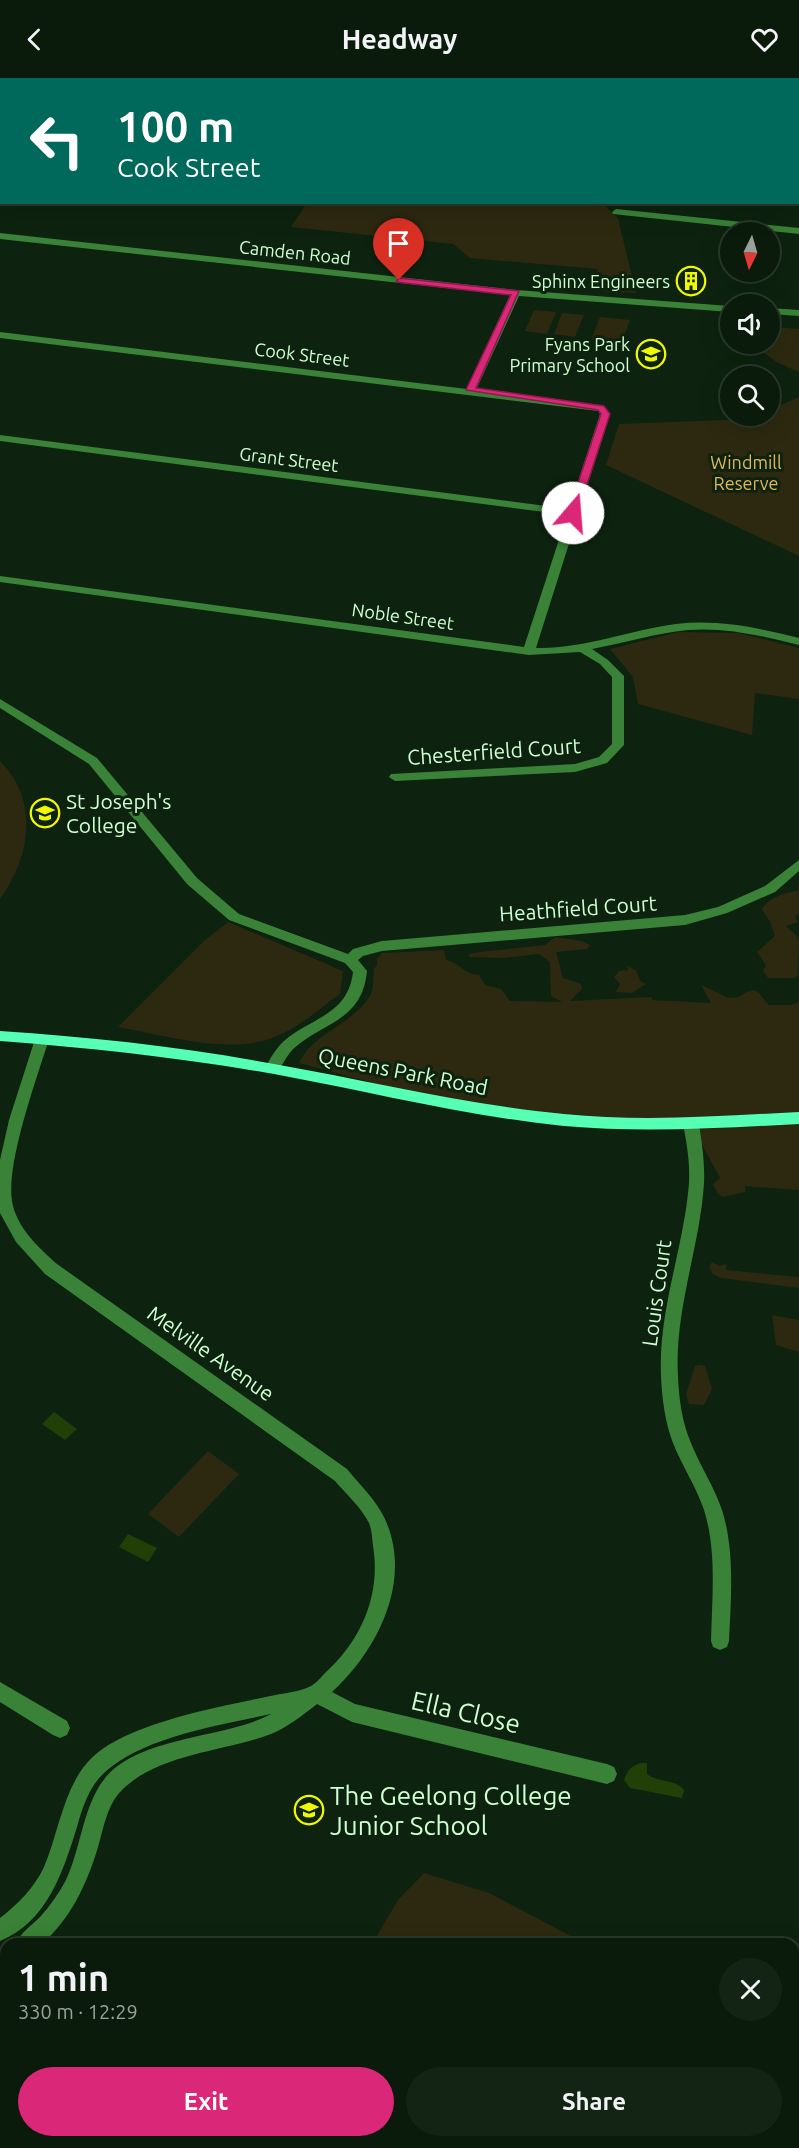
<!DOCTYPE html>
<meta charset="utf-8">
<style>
:root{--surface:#0a1a0b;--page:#132314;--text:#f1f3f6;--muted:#99a19d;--line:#2a382c;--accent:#db2777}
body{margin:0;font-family:Ubuntu,sans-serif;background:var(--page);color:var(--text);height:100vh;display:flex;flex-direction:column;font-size:22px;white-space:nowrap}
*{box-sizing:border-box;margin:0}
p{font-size:20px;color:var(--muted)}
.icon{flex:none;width:33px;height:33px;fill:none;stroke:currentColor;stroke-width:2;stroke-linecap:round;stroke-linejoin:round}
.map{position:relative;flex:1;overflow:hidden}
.details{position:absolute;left:0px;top:1860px;width:800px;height:210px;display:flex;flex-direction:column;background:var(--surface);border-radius:18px 18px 0 0;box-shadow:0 6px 24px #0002,0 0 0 2px var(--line)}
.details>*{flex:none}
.guide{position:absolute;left:0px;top:0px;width:800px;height:126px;box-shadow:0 6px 24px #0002,0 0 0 2px var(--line);background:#00695c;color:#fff;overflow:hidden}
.needle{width:39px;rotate:185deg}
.fabs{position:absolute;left:720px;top:144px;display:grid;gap:12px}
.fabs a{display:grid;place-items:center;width:60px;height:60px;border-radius:50%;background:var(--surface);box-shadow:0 6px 24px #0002,0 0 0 2px var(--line);font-size:30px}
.pin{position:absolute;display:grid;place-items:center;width:51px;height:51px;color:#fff;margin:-62px -26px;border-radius:50% 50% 50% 0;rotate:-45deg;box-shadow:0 0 6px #0007}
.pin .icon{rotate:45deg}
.me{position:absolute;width:66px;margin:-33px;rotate:18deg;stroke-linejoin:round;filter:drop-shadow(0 0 4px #0008)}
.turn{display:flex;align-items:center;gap:21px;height:126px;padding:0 18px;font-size:27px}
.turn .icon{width:78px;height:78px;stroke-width:2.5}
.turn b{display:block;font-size:42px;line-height:51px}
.round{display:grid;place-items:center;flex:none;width:63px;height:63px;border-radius:32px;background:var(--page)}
.overview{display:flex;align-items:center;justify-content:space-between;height:102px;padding:0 18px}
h1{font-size:36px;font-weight:600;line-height:45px}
.primary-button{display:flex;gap:12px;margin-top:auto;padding:12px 18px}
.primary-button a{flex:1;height:69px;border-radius:36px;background:var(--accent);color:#fff;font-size:24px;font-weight:600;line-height:69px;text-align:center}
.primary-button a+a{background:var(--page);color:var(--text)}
header{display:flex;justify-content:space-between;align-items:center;height:78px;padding:0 18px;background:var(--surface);font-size:27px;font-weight:600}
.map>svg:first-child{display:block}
.green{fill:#2c2910}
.water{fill:#204008}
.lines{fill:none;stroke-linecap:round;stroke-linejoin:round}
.minor{fill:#398237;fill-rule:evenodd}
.major{fill:#55ffb4;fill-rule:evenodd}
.route{fill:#db2777;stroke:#8e194d;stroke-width:1.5}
.labels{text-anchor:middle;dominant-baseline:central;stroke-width:6;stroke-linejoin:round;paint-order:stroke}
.far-street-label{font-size:18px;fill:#ceffd0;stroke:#0d220f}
.far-poi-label{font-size:18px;fill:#ceffd0;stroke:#0d220f;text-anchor:end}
.far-park-label{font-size:18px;fill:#e1b658;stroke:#0d220f}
.street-label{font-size:21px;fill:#ceffd0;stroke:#0d220f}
.poi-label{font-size:21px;fill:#ceffd0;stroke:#0d220f;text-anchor:start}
.near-street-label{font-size:26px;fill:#ceffd0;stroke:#0d220f}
.near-poi-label{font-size:26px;fill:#ceffd0;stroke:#0d220f;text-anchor:start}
</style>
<header><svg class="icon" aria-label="back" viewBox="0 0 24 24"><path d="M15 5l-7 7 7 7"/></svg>Headway<svg class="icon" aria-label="heart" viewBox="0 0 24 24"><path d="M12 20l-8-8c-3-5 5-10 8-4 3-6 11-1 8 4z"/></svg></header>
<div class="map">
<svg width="799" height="2070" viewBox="0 0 799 2070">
<rect width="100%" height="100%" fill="#0d220f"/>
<g class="green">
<polygon points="45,0 373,0 375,1 47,1"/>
<polygon points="577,124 604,127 618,140 636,215 601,213 597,191 470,180 453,166 291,149 307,125"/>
<polygon points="534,232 556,234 547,256 525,253"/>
<polygon points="562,235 584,237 575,259 554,256"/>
<polygon points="600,239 630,242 621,266 591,262"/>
<polygon points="773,249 799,251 799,294 776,284 757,269 757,266 770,266 770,250"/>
<polygon points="799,319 799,478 606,387 619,346 750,341 770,338 770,332"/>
<polygon points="678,554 739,555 799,570 799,621 755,615 752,657 638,626 633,599 610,571"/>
<path d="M0 683C40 723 30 779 0 821Z"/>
<path d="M799 805V836L795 838 798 844 786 848 797 858 799 864 798 898 794 900H768L763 893 766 887 757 874 775 858 770 844 762 831C767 821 787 813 798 813Z"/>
<path d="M228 844 343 893 340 916C318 932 295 953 269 961 226 976 163 957 118 949L205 862Z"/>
<path d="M555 859 582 863 590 867 587 871 556 874 563 900 581 906 582 911 570 923 652 919V922L711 925 701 907 729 920 739 919C756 907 756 912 769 927H791L799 924V1112L745 1108V1114L723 1119 717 1115 713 1106 720 1100 691 1046H633L436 1022 299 985C313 955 352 947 370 918 374 910 373 898 374 890L377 888V881L382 875 444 872 446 882C462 886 462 895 479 897L485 907 501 911 510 923 562 924 551 918 550 884 539 876 503 880 469 879V876L480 874 545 867Z"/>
<polygon points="627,888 636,892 640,903 646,906 632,915 616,914 620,906 614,899 619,893 628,892"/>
<polygon points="712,1184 720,1188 726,1186 726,1192 799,1199 799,1210 721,1200 713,1196 709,1189"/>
<polygon points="772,1237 799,1242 799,1274 776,1267"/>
<polygon points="699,1287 705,1288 712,1311 704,1327 689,1326 686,1316 695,1288"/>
<polygon points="208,1373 239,1396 179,1459 148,1436"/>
<polygon points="424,1795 489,1815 586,1866 372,1866 398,1822"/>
<polygon points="794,1974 799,1977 799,2070 304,2070 306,2064 794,2064"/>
</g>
<g class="water">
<polygon points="54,1334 77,1351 65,1362 42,1346"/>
<polygon points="128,1456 157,1470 148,1484 119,1469"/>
<path d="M640 1685H647V1696C658 1705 676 1701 684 1712L682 1720 630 1710 624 1702C628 1692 630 1689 640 1685Z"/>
</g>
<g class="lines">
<g class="minor">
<polygon points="463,0 472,0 473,2 464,2"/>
<polygon points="691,0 713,0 715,2 692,2"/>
<rect x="798" y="7" width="1" height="4"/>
<rect x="0" y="27" width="2" height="5"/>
<rect x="0" y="69" width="2" height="4"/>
<rect x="798" y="76" width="1" height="4"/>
<polygon points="616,131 799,150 799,156 613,136 612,134"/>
<path d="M0 155 516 212 730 228V234L519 218 476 312 601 327 610 336 536 570C584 571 629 552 676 546 718 541 759 550 799 560V567C763 558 726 549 688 552 656 555 624 565 592 571L608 582 624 598V667L607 685 575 694 395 703 389 699 391 696 575 686 599 679 612 666V599L600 586 580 574 529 577 0 504V498L524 569 567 437 0 363V357L569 431 600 336 598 333 0 260V254L467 311 510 217 0 161Z"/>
<polygon points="770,230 799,232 799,238 770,236"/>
<path d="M0 621 97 680 197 800 239 836 348 876 353 871 382 863 685 837 718 829 765 808 799 782V793L775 814 727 835 685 847 382 873 363 878 358 882 367 893C362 943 325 943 293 971 285 979 282 992 272 995L265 990C270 981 276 970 284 963 312 939 348 937 353 894L345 885 229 842 187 806 89 686 0 630Z"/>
<path d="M42 956 49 961C37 1000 6 1084 12 1123 16 1149 39 1170 57 1186L347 1391C360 1407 375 1421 384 1439 414 1501 378 1572 332 1614L355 1626 607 1686 614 1689 617 1696 614 1703 607 1706 352 1644 317 1626C303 1637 288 1649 271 1656 224 1674 161 1675 123 1711 107 1726 104 1749 98 1769 87 1806 71 1840 42 1866H16C20 1855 31 1848 40 1839 50 1828 59 1815 66 1802 80 1772 82 1736 100 1707 132 1657 224 1662 271 1636 220 1647 141 1659 103 1696 89 1709 82 1731 77 1749 63 1794 47 1844 0 1863V1840C18 1826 34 1810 44 1789 61 1749 64 1699 101 1672 140 1644 214 1630 261 1620 276 1616 296 1615 309 1609 316 1606 321 1599 326 1594 362 1561 381 1516 373 1468 372 1460 372 1452 369 1445 361 1429 346 1416 335 1403L45 1196 16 1164 0 1135V1082L9 1042 35 961Z"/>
<path d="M691 1040 696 1042 699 1046C702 1066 705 1085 704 1105 700 1170 674 1232 678 1299 679 1321 682 1344 691 1365 700 1388 714 1408 722 1432 735 1473 731 1520 729 1563L727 1569 720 1572 713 1569 711 1563C712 1520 717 1473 704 1432 696 1408 682 1388 673 1365 665 1344 662 1321 661 1298 658 1232 684 1170 689 1105 690 1085 687 1066 683 1046L686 1042Z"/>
<polygon points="0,1604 67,1643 70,1650 67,1657 60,1660 53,1657 0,1624"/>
<polygon points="6,1868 6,1891 0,1894 0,1871"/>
</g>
<path class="major" d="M0 953C92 959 183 969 274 986 371 1003 466 1027 564 1036 642 1044 721 1038 799 1034V1046C721 1050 642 1055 564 1048 466 1038 371 1014 274 996 183 980 92 970 0 963Z"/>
</g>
<polygon class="route" points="399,200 519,213 476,310 604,328 610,336 577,437 568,435 601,336 598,332 466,312 511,217 396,204"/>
<defs>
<g id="building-ring" transform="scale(1.5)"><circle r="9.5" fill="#0d220f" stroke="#f1f900" stroke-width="1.5"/><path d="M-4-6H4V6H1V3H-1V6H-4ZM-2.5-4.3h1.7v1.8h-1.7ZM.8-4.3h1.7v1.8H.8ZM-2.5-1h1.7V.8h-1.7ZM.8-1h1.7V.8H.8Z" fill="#f1f900"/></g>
<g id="school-ring" transform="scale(1.5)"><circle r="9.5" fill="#0d220f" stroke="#f1f900" stroke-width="1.5"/><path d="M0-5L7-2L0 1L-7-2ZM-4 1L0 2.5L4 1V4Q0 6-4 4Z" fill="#f1f900"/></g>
</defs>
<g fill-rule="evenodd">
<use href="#building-ring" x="691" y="203"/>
<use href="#school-ring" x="651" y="276"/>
<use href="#school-ring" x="45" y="735"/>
<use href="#school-ring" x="309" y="1732"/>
</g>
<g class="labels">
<g class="far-street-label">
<text transform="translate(295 174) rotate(6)">Camden Road</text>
<text transform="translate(302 276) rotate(7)">Cook Street</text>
<text transform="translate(289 381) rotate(7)">Grant Street</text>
<text transform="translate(403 538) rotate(8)">Noble Street</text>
</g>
<g class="far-poi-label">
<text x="670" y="203">Sphinx Engineers</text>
<text x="630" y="266">Fyans Park<tspan x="630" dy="21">Primary School</tspan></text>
</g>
<g class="far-park-label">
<text x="746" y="384">Windmill<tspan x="746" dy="21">Reserve</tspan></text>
</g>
<g class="street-label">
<text transform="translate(494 673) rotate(-4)">Chesterfield Court</text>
<text transform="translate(578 830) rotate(-4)">Heathfield Court</text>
<text transform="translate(403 993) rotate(11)">Queens Park Road</text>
<text transform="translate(656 1215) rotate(-82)">Louis Court</text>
<text transform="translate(211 1275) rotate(35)">Melville Avenue</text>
</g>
<g class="poi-label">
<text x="66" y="723">St Joseph's<tspan x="66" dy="24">College</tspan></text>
</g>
<g class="near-street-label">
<text transform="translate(466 1634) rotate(13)">Ella Close</text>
</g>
<g class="near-poi-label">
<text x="330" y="1717">The Geelong College<tspan x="330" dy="30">Junior School</tspan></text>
</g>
</g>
</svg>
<div class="fabs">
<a><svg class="needle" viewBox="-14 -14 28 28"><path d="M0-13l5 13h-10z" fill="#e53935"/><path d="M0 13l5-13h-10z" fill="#99a19d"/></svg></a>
<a><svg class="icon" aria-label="sound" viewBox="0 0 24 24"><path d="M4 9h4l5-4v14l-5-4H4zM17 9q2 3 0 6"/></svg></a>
<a><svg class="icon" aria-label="search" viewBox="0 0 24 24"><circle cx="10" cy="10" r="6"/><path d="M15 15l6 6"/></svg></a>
</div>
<div class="pin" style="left:399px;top:202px;background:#d93025"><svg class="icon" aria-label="arrive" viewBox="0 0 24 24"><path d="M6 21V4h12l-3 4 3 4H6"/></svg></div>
<svg class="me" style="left:573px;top:435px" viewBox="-20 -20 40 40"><circle r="19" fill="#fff"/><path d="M0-13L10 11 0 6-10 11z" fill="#db2777"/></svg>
<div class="guide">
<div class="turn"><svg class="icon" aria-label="left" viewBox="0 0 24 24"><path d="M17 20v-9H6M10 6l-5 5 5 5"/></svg><div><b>100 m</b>Cook Street</div></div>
</div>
<section class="details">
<div class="overview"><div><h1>1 min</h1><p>330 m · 12:29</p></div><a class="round"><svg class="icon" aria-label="close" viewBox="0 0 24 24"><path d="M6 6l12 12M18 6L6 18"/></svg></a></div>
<div class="primary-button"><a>Exit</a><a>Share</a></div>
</section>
</div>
